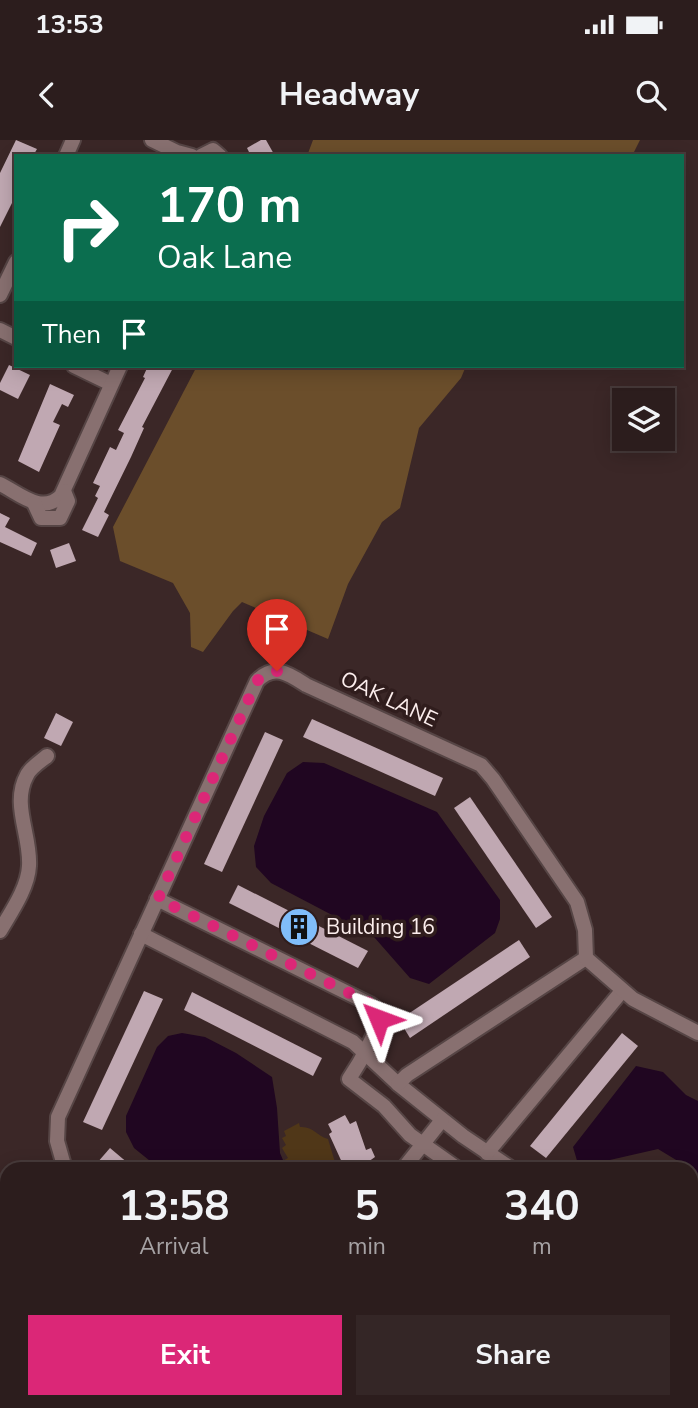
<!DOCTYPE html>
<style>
:root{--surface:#2c1d1d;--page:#342626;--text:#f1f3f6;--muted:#a6a2a4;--line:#483b3b;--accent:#db2777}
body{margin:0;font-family:"Nunito Sans",sans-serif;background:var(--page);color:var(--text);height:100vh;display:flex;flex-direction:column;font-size:26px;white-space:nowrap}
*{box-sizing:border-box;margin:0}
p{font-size:23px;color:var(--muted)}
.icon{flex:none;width:38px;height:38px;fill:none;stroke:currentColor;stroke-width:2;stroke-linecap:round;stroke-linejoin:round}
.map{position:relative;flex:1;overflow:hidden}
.panel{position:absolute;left:0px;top:1022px;width:698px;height:247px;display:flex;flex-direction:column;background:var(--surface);border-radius:21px 21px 0 0;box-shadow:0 4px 18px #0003,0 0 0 2px var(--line)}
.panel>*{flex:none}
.guide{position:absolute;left:14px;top:14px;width:670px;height:214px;border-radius:0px;box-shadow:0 4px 18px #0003,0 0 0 2px var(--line);background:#0b6e4f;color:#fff;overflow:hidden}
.tools{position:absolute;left:612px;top:248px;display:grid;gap:14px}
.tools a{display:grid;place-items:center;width:63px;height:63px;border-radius:0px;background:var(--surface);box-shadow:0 4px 18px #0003,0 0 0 2px var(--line);font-size:35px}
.pin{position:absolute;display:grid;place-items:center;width:60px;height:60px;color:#fff;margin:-72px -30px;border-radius:50% 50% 50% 0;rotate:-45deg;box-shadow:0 0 7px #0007}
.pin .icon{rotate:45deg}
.me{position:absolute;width:77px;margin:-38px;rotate:314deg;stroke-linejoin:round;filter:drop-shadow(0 0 5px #0008)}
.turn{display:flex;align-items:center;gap:24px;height:147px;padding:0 28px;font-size:32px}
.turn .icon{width:91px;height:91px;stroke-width:2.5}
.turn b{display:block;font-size:49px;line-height:60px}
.then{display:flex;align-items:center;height:66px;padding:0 28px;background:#0003;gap:14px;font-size:26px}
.eta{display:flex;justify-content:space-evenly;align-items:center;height:119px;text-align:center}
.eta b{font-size:42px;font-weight:700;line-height:49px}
.primary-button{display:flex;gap:14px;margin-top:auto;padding:14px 28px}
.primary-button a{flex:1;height:80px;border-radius:0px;background:var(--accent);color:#fff;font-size:28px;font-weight:700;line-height:80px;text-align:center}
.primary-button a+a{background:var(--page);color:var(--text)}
.status{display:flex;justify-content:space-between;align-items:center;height:49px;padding:0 35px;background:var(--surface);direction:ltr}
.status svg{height:19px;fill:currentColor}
header{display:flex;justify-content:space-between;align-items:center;height:91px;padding:0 28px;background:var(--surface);font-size:32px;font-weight:700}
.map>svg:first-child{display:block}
.green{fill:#503718}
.forest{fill:#6b4e2b}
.water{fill:#200621}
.building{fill:#c0a8b2}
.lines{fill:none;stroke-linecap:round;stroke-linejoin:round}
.minor-casing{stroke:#564545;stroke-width:18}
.minor{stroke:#887070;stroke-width:14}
.route{stroke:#db2777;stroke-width:12;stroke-dasharray:0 21.6}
.labels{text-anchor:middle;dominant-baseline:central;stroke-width:7;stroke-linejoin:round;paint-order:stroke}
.street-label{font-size:21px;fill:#fceeed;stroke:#301d1d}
.poi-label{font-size:21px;fill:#fceeed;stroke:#301d1d;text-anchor:start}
</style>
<div class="status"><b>13:53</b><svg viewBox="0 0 49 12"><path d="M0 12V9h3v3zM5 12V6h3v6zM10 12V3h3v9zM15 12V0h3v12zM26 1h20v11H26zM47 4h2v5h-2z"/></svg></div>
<header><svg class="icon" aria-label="back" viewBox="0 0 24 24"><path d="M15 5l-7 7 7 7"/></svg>Headway<svg class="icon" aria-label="search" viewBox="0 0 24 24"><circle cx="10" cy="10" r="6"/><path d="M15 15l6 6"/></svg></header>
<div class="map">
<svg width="698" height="1268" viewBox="0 0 698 1268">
<rect width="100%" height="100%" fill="#3b2727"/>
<path class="green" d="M299 983 300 987C313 986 317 996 328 999L337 1029H283L280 1023 288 1018 282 1008 286 1005 282 998 286 996 284 991Z"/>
<g class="forest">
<polygon points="313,0 640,0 632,16 307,16"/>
<polygon points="197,226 466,226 461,238 419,288 400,368 382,382 348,444 328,499 242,462 233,471 203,512 191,507 190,473 173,443 120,421 113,387"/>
</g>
<g class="water">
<polygon points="303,622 324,623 437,672 500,760 500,779 495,793 429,844 410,838 374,797 271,743 256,727 254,706 264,676 287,633"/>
<polygon points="182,893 205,897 236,913 272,937 277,968 280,1013 283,1020 280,1023 283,1029 160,1029 134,1008 126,992 126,976 157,907 168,896"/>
<polygon points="636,926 663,932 686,955 698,961 698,1036 691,1029 658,1009 588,1025 578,1024 573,1007"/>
</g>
<g class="building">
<polygon points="16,0 37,9 33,16 16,16 16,55 0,87 0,33"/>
<polygon points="261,0 266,0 275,16 251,16 247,8"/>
<polygon points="9,225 30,235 18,259 0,250 0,243"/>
<polygon points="148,226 174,226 142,287 144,288 131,317 104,372 109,375 98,397 82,390 98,358 95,356 100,346 93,343 110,307 116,310 124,293 118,290 145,238 143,237"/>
<polygon points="50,244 74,255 68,267 62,264 53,282 60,285 39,332 18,321"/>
<polygon points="0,373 10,378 5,387 37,403 31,416 0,402"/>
<polygon points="69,403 76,421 56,428 50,410"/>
<polygon points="56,573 73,582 61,606 44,598"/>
<polygon points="312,579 443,638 435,656 303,597"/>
<polygon points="265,592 283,600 222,732 204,724"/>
<polygon points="470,657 552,777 536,788 454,668"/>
<polygon points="238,745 368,811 358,828 229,763"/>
<polygon points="519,800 530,817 410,898 399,880"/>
<polygon points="144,851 163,859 102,990 83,982"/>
<polygon points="192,852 322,918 313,936 184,870"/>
<polygon points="622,893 638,906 546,1018 530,1006"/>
<polygon points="345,975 350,984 356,981 366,1010 371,1008 375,1017 358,1029 345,1029 329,994 332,992 328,984"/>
<polygon points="110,1008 135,1029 104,1029 97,1023"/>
</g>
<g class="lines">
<g class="minor-casing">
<g id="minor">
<polyline points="152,0 177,12 192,16"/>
<polyline points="66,16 73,0"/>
<polyline points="201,16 213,10 220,16"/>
<polyline points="0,155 16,122"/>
<polyline points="0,190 16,198"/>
<polyline points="74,226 111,244"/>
<path d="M0 344C19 353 41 375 61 356L120 226"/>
<polyline points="34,363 41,378 60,378 68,361 64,351"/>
<path d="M157 759 370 864C373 866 377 869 378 872 383 885 357 927 349 939L384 966 410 995 458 1029"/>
<path d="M0 791C11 772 28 748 29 726 31 695 11 664 27 635 31 627 41 621 47 616"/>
<polyline points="141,794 353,902 398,944 463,996 512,1029"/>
<polyline points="398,944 407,935 586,818"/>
<polyline points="487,1013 622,851"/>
<path d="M65 1029 57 1001 58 977 257 541C274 523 289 534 306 545L481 625 493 639 577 762 585 790 586 818 633 859 698 893"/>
<polyline points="403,1029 442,980"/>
<polyline points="691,1108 698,1113"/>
<polyline points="0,1120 7,1123"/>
<polyline points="691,1155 698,1160"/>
<polyline points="304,1262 317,1268"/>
<polyline points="444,1262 457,1268"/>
<polyline points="693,1268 698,1262"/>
</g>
</g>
<use href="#minor" class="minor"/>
</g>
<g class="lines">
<polyline class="route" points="277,531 263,535 257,541 158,759 370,863 379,873 379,879"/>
</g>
<defs>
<g id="building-disc" transform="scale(2.0125)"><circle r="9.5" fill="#80bdfa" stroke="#301d1d"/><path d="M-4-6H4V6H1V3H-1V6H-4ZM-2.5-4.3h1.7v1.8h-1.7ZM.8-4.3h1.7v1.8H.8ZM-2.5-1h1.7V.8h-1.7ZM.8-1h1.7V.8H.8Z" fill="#111"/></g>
</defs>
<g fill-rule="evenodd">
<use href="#building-disc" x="299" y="787"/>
</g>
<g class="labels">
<g class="street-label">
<text transform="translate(389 559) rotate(25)">OAK LANE</text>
</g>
<g class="poi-label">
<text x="326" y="787">Building 16</text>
</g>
</g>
</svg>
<div class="tools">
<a><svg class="icon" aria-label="layers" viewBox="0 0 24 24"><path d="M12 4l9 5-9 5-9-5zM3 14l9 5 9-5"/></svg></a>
</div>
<div class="pin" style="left:277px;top:531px;background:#d93025"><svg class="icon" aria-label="arrive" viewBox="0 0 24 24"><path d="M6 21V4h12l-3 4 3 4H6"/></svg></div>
<svg class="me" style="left:379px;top:879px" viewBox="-20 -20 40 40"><path d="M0-17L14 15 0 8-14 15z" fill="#db2777" stroke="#fff" stroke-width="4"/></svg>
<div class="guide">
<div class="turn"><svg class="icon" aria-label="right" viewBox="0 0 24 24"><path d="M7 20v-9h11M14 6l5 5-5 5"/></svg><div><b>170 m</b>Oak Lane</div></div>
<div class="then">Then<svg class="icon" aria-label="arrive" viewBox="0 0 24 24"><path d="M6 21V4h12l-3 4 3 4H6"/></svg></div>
</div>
<section class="panel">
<div class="eta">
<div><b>13:58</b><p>Arrival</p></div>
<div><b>5</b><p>min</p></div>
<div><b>340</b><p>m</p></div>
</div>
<div class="primary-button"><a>Exit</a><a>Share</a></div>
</section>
</div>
